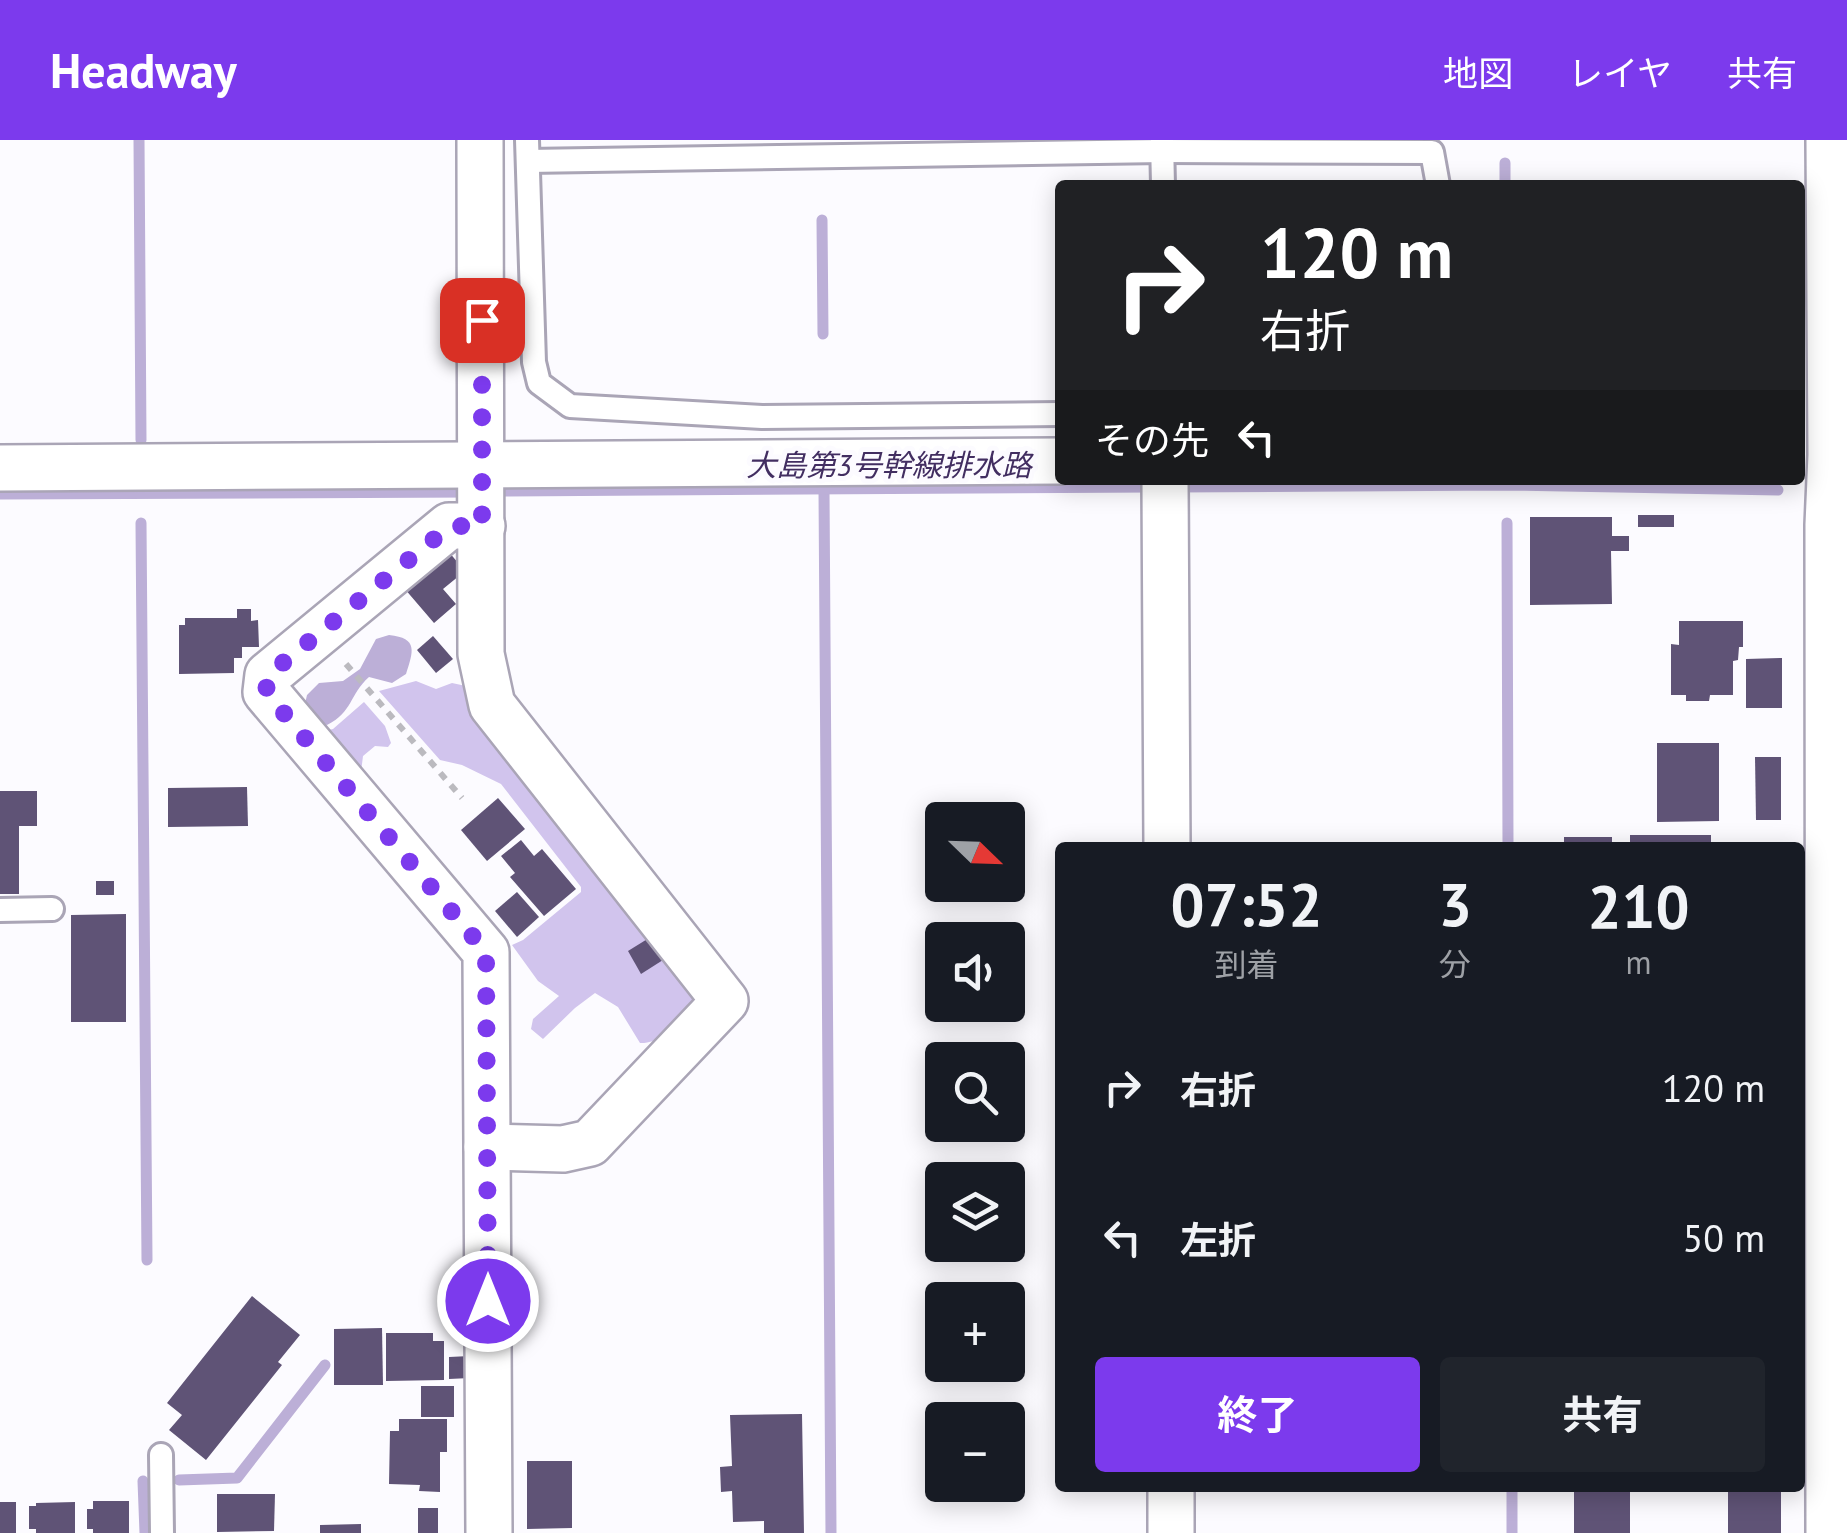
<!DOCTYPE html>
<html lang="ja">
<meta charset="utf-8">
<style>
:root{--surface:#171b24;--page:#20242c;--text:#f1f3f6;--muted:#9ea1a6;--accent:#7c3aed}
body{margin:0;font-family:"PT Sans","Noto Sans JP",sans-serif;background:var(--page);color:var(--text);height:100vh;display:flex;flex-direction:column;font-size:38px;white-space:nowrap}
*{box-sizing:border-box;margin:0}
p{font-size:32px;color:var(--muted)}
.icon{flex:none;width:55px;height:55px;fill:none;stroke:currentColor;stroke-width:2;stroke-linecap:round;stroke-linejoin:round}
.map{position:relative;flex:1;overflow:hidden}
.panel{position:absolute;left:1055px;top:702px;width:750px;height:650px;display:flex;flex-direction:column;background:var(--surface);border-radius:10px;box-shadow:0 5px 25px #0003}
.panel>*{flex:none}
.banner{position:absolute;left:1055px;top:40px;width:750px;height:305px;border-radius:10px;box-shadow:0 5px 25px #0003;background:#202124;color:#fff;overflow:hidden}
.needle{width:65px;rotate:113deg}
.tools{position:absolute;left:925px;top:662px;display:grid;gap:20px}
.tools a{display:grid;place-items:center;width:100px;height:100px;border-radius:10px;background:var(--surface);box-shadow:0 5px 25px #0003;font-size:50px}
.pin{position:absolute;display:grid;place-items:center;width:85px;height:85px;color:#fff;margin:-42px;border-radius:20px;box-shadow:0 5px 15px #0006}
.me{position:absolute;width:110px;margin:-55px;rotate:0deg;stroke-linejoin:round;filter:drop-shadow(0 0 8px #0008)}
.turn{display:flex;align-items:center;gap:35px;height:210px;padding:0 40px;font-size:45px}
.turn .icon{width:130px;height:130px;stroke-width:2.5}
.turn b{display:block;font-size:70px;line-height:85px}
.then{display:flex;align-items:center;height:95px;padding:0 40px;background:#0003;gap:20px;font-size:38px}
.eta{display:flex;justify-content:space-evenly;align-items:center;height:170px;text-align:center}
.eta b{font-size:60px;font-weight:700;line-height:70px}
.action{display:flex;gap:20px;margin-top:auto;padding:20px 40px}
.action a{flex:1;height:115px;border-radius:10px;background:var(--accent);color:#fff;font-size:40px;font-weight:700;line-height:115px;text-align:center}
.action a+a{background:var(--page);color:var(--text)}
ul{padding:0;list-style:none}
li{display:flex;align-items:center;gap:30px;height:150px;padding:0 40px}
li div{flex:1}
li b{display:block;font-size:38px}
li em{font-style:normal}
header{display:flex;align-items:center;gap:60px;box-sizing:border-box;height:140px;padding:0 50px;background:var(--accent);color:#fff}
header strong{font-size:48px}
nav{display:flex;gap:55px;margin-inline-start:auto;font-size:35px}
.map>svg:first-child{display:block}
.forest{fill:#d1c4ed}
.water{fill:#bcafd7}
.lines{fill:none;stroke-linecap:round;stroke-linejoin:round}
.stream{stroke:#bcafd7;stroke-width:11}
.building{fill:#5f5376}
.lane-casing{stroke:#aaa5b6;stroke-width:28}
.street-casing{stroke:#aaa5b6;stroke-width:50}
.secondary-casing{stroke:#aaa5b6;stroke-width:60}
.path{stroke:#bbbabf;stroke-width:6;stroke-dasharray:8 8;stroke-linecap:butt}
.lane{stroke:#fff;stroke-width:22}
.street{stroke:#fff;stroke-width:45}
.secondary{stroke:#fff;stroke-width:55}
.route{stroke:#7c3aed;stroke-width:18;stroke-dasharray:0 32.4}
.labels{text-anchor:middle;dominant-baseline:central;stroke-width:10;stroke-linejoin:round;paint-order:stroke}
.water-label{font-size:30px;font-style:italic;fill:#422e61;stroke:#fcfbff}
</style>
<header>
<strong>Headway</strong>
<nav><a>地図</a><a>レイヤ</a><a>共有</a></nav>
</header>
<div class="map">
<svg width="1847" height="1393" viewBox="0 0 1847 1393">
<rect width="100%" height="100%" fill="#fcfbff"/>
<g class="forest">
<path d="M416 541 436 549 452 543 466 546 697 852C693 876 664 904 640 903L618 867 595 853 575 868 543 899 531 889 533 879 559 856 538 841 512 805 523 800 581 752V747L501 644 462 625 440 620 379 551Z"/>
<polygon points="364,562 385,586 391,603 388,607 375,606 363,616 360,640 324,591 333,589"/>
</g>
<path class="water" d="M389 495C419 498 413 512 406 534L392 543 369 537C349 555 353 572 327 585L315 581 304 568 307 555 319 543 343 541 360 529 376 499Z"/>
<g class="lines">
<g class="stream">
<polyline points="139,0 141,300"/>
<polyline points="1505,23 1505,45"/>
<polyline points="822,80 823,194"/>
<polyline points="1172,347 1506,345 1778,350"/>
<polyline points="824,350 831,1393"/>
<polyline points="492,351 1154,347"/>
<polyline points="0,354 474,352"/>
<polyline points="141,383 147,1120"/>
<polyline points="1507,383 1508,708"/>
<polyline points="179,1340 237,1338 325,1225"/>
<polyline points="143,1341 145,1393"/>
<polyline points="1512,1348 1512,1393"/>
</g>
</g>
<g class="building">
<rect x="1638" y="375" width="36" height="12"/>
<polygon points="1530,377 1612,377 1612,396 1629,396 1629,411 1611,411 1612,464 1530,465"/>
<polygon points="448,411 465,431 443,449 456,464 434,483 404,448"/>
<polygon points="237,469 251,469 251,481 258,480 259,507 242,507 242,518 234,518 234,533 179,534 179,485 185,485 185,478 237,478"/>
<polygon points="1679,481 1743,481 1743,507 1739,507 1738,520 1733,521 1733,555 1710,555 1709,561 1686,561 1686,555 1671,555 1671,504 1679,505"/>
<polygon points="433,496 453,519 436,533 417,510"/>
<polygon points="1782,518 1782,568 1746,568 1746,519"/>
<polygon points="1657,603 1719,603 1719,681 1657,682"/>
<polygon points="1755,617 1781,617 1781,680 1756,680"/>
<polygon points="247,647 248,686 168,687 168,648"/>
<polygon points="0,651 37,651 37,686 19,686 19,754 0,754"/>
<polygon points="498,658 525,689 487,721 461,690"/>
<rect x="1630" y="695" width="81" height="13"/>
<rect x="1564" y="697" width="48" height="11"/>
<polygon points="521,700 534,716 542,709 576,749 544,776 510,737 515,733 501,716"/>
<rect x="96" y="741" width="18" height="14"/>
<polygon points="517,752 539,777 517,797 495,771"/>
<polygon points="126,774 126,882 71,882 71,775"/>
<polygon points="649,798 663,820 641,834 628,811"/>
<polygon points="252,1156 300,1195 278,1222 282,1225 206,1320 169,1290 182,1275 167,1263"/>
<polygon points="382,1188 383,1245 334,1245 334,1189"/>
<polygon points="386,1193 433,1193 433,1201 444,1201 444,1240 386,1241"/>
<polygon points="470,1216 470,1238 449,1239 449,1217"/>
<rect x="421" y="1246" width="33" height="31"/>
<polygon points="802,1274 804,1393 764,1393 764,1381 733,1382 732,1351 721,1352 720,1327 732,1326 730,1275"/>
<polygon points="399,1279 447,1279 447,1312 440,1312 440,1352 419,1351 420,1345 389,1344 390,1291 399,1291"/>
<polygon points="527,1321 572,1321 572,1388 527,1389"/>
<rect x="1728" y="1348" width="53" height="45"/>
<rect x="1574" y="1349" width="56" height="44"/>
<polygon points="217,1354 275,1354 274,1391 217,1392"/>
<polygon points="93,1361 129,1361 129,1393 93,1393 93,1389 87,1389 87,1369 93,1369"/>
<rect x="0" y="1362" width="16" height="31"/>
<polygon points="75,1362 75,1393 36,1393 36,1389 29,1389 29,1366 36,1366 36,1363"/>
<rect x="418" y="1368" width="20" height="25"/>
<polygon points="361,1384 361,1393 320,1393 320,1385"/>
</g>
<g class="lines">
<g class="lane-casing">
<g id="lane">
<polyline points="527,0 534,222 539,243 570,266 762,277 1060,274"/>
<polyline points="1162,0 1163,45"/>
<polyline points="528,21 1163,11 1432,12 1438,45"/>
<polyline points="0,770 52,769"/>
<polyline points="161,1315 162,1393"/>
</g>
</g>
<g class="street-casing">
<g id="street">
<polyline points="480,0 481,514 492,565 725,861 590,1003 563,1009 487,1007"/>
<polyline points="0,328 1060,321"/>
<polyline points="1165,340 1167,708"/>
<polyline points="482,386 449,386 268,535 266,552 486,812 489,1393"/>
<polyline points="1171,1348 1171,1393"/>
</g>
</g>
<g class="secondary-casing">
<polyline id="secondary" points="1834,1393 1833,385 1836,315 1834,0"/>
</g>
<polyline class="path" points="346,524 462,658"/>
<use href="#lane" class="lane"/>
<use href="#street" class="street"/>
<use href="#secondary" class="secondary"/>
</g>
<g class="lines">
<polyline class="route" points="482,180 482,386 450,386 268,535 266,552 486,812 488,1161"/>
</g>
<g class="labels">
<g class="water-label">
<text x="889" y="324">大島第3号幹線排水路</text>
</g>
</g>
</svg>
<div class="tools">
<a><svg class="needle" viewBox="-14 -14 28 28"><path d="M0-13l5 13h-10z" fill="#e53935"/><path d="M0 13l5-13h-10z" fill="#9ea1a6"/></svg></a>
<a><svg class="icon" aria-label="sound" viewBox="0 0 24 24"><path d="M4 9h4l5-4v14l-5-4H4zM17 9q2 3 0 6"/></svg></a>
<a><svg class="icon" aria-label="search" viewBox="0 0 24 24"><circle cx="10" cy="10" r="6"/><path d="M15 15l6 6"/></svg></a>
<a><svg class="icon" aria-label="layers" viewBox="0 0 24 24"><path d="M12 4l9 5-9 5-9-5zM3 14l9 5 9-5"/></svg></a>
<a>+</a>
<a>−</a>
</div>
<div class="pin" style="left:482px;top:180px;background:#d93025"><svg class="icon" aria-label="arrive" viewBox="0 0 24 24"><path d="M6 21V4h12l-3 4 3 4H6"/></svg></div>
<svg class="me" style="left:488px;top:1161px" viewBox="-20 -20 40 40"><circle r="17" fill="#7c3aed" stroke="#fff" stroke-width="3"/><path d="M0-11L8 9 0 5-8 9z" fill="#fff"/></svg>
<div class="banner">
<div class="turn"><svg class="icon" aria-label="right" viewBox="0 0 24 24"><path d="M7 20v-9h11M14 6l5 5-5 5"/></svg><div><b>120 m</b>右折</div></div>
<div class="then">その先<svg class="icon" aria-label="left" viewBox="0 0 24 24"><path d="M17 20v-9H6M10 6l-5 5 5 5"/></svg></div>
</div>
<section class="panel">
<div class="eta">
<div><b>07:52</b><p>到着</p></div>
<div><b>3</b><p>分</p></div>
<div><b>210</b><p>m</p></div>
</div>
<ul>
<li><svg class="icon" aria-label="right" viewBox="0 0 24 24"><path d="M7 20v-9h11M14 6l5 5-5 5"/></svg><div><b>右折</b></div><em>120 m</em></li>
<li><svg class="icon" aria-label="left" viewBox="0 0 24 24"><path d="M17 20v-9H6M10 6l-5 5 5 5"/></svg><div><b>左折</b></div><em>50 m</em></li>
</ul>
<div class="action"><a>終了</a><a>共有</a></div>
</section>
</div>
